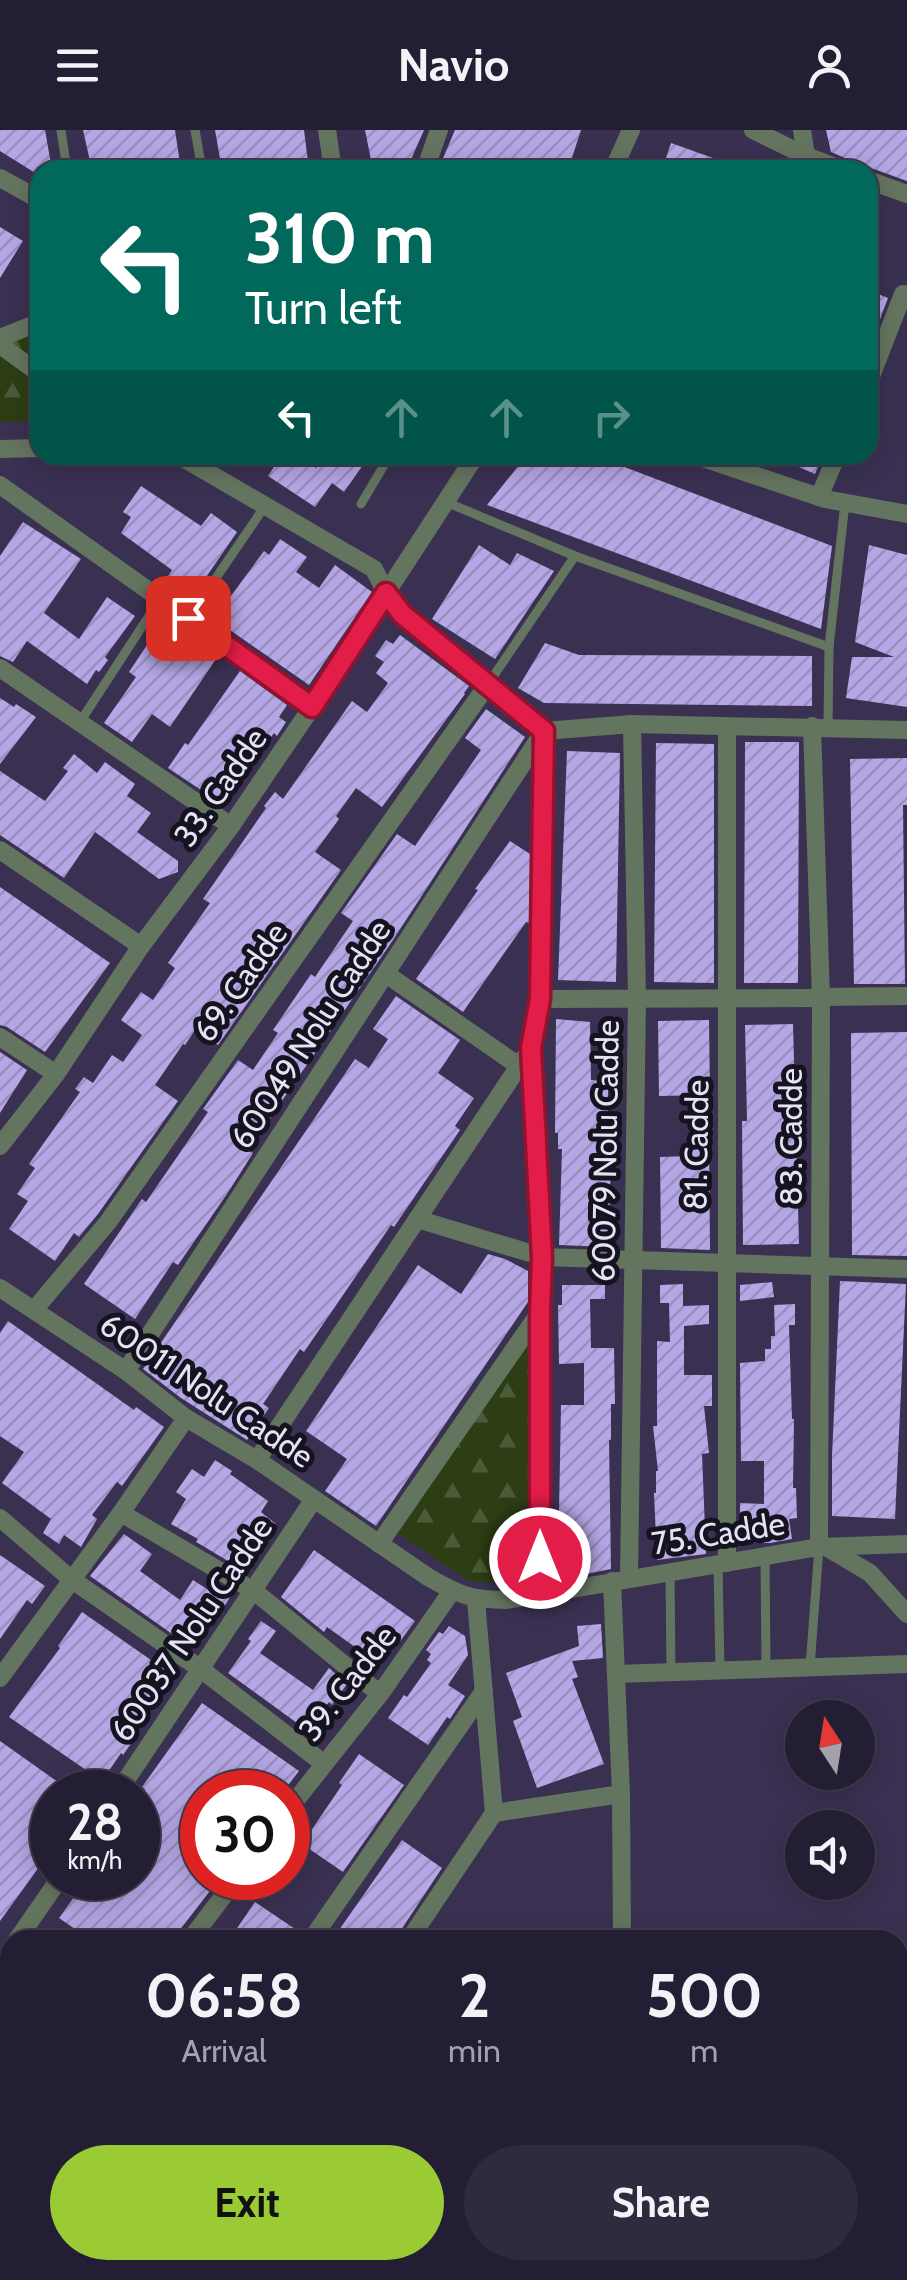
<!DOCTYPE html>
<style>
:root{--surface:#231e33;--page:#2f2b3f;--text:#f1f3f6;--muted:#a3a2ac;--line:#403c4e;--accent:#9acb34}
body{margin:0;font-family:Cabin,sans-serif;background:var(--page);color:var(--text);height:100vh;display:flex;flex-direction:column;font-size:38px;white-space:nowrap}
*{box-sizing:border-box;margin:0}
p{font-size:32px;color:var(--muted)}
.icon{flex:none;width:55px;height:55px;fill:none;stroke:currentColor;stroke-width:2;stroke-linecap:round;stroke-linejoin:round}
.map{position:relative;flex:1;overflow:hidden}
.drawer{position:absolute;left:0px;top:1800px;width:908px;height:350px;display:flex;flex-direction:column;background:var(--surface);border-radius:30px 30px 0 0;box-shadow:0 5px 25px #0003,0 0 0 2px var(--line)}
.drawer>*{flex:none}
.hud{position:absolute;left:30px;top:30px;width:848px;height:305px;border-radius:30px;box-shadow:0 5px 25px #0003,0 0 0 2px var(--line);background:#00695c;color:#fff;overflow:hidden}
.needle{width:65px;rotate:348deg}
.buttons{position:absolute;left:785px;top:1570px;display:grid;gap:20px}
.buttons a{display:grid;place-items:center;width:90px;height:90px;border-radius:50%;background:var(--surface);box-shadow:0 5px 25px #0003,0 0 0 2px var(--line);font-size:50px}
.speed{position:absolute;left:30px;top:1640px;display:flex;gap:20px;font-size:50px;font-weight:700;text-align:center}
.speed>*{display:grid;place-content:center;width:130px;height:130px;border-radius:50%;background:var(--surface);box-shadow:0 5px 25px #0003,0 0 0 2px var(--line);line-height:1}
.speed small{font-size:25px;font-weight:400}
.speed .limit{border:15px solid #d22;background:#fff;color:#111}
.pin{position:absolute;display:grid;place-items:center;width:85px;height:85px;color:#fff;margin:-42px;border-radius:20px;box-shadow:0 5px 15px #0006}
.me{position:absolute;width:110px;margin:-55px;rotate:0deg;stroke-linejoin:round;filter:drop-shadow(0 0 8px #0008)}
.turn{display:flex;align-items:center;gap:35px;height:210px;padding:0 50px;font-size:45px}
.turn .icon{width:130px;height:130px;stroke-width:2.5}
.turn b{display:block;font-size:70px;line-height:85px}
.lanes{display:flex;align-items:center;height:95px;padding:0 50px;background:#0003;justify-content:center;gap:50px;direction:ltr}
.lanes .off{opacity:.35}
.eta{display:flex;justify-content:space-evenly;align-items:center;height:170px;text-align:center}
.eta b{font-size:60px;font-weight:700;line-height:70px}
.action{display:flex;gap:20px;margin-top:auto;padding:20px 50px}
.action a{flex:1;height:115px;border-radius:60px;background:var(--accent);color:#111;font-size:40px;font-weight:700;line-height:115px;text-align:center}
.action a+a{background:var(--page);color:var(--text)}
header{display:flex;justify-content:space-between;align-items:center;height:130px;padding:0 50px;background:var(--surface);font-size:45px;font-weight:700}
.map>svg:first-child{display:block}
.built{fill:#3a3152;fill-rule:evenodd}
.forest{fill:url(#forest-firs)}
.building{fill:url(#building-hatch)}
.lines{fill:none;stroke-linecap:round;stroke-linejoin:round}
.service{stroke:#64755f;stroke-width:9}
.minor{stroke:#64755f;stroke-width:18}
.route-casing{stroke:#92132f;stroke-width:25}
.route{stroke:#e11d48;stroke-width:18}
.labels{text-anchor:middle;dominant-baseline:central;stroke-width:10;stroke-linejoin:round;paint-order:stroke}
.street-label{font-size:32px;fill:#e5e2f4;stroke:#161320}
</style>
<header><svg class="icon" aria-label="menu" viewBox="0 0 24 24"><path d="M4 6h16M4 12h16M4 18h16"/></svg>Navio<svg class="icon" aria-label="person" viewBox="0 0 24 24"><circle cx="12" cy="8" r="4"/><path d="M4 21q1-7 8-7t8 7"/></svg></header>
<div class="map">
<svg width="907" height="2150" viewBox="0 0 907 2150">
<defs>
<pattern id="forest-firs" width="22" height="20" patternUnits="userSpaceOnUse" patternTransform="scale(2.5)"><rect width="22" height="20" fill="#2d3e15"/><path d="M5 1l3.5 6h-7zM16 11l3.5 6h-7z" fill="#4b5a38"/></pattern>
<pattern id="building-hatch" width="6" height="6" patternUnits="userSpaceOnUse" patternTransform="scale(2.5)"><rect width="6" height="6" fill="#b5a6e5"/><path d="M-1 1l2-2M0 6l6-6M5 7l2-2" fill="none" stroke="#998ebe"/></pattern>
</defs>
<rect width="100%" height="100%" fill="#2f2844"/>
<path class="built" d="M0 0H907V2150H0ZM40 40H868V325H40ZM802 1588H858V1642H802ZM52 1662H138V1748H52ZM202 1662H288V1748H202ZM802 1698H858V1752H802ZM10 1810H898V2140H10Z"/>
<g class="forest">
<polygon points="40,203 40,292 0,292 0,205 24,206"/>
<polygon points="532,1204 526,1446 508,1452 470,1452 398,1404"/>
</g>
<g class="building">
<polygon points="0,0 45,0 52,40 40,40 40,46 0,21"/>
<polygon points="83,0 175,0 181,40 92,40"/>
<polygon points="215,0 304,0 309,40 222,40"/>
<polygon points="365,0 424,0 409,34 375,40 373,40"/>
<polygon points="455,0 581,0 568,40 438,40"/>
<polygon points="826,0 907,0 907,51 871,38 855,40 852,31 831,22"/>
<polygon points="671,13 741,38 741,40 662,40"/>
<polygon points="0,97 23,111 0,148"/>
<polygon points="868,160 888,168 868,221"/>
<polygon points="282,325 298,333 301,328 316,338 323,328 328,332 332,325 370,325 344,362 332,353 315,377 268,346"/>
<polygon points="527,325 593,325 832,416 821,499 487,375"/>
<polygon points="771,325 823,325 815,344"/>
<polygon points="141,356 201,396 211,383 237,402 189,472 163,454 172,440 121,403 131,387 123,382"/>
<polygon points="23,392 81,429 44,483 79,509 107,467 135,486 105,527 108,530 99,542 96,540 87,554 27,511 13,532 0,526 0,426"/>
<polygon points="280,409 307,427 296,442 319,458 335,435 372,462 309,555 214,489 264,421 269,425"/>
<polygon points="479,415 510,435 517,423 554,441 495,529 432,489"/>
<polygon points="869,415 907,425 907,577 846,568 852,527 894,527 855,512"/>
<polygon points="172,495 218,526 170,597 152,584 132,612 104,593 136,547 129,542 147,515 155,520"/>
<polygon points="400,505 469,556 464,563 465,564 382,677 356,658 336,686 339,689 315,722 341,740 218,915 195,900 185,915 183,914 155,955 178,971 98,1084 79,1107 74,1103 55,1131 9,1099 28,1071 17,1064 35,1038 29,1034 80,962 75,959 84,947 93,953 112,925 123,932 133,918 142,905 121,890 141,862 153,870 175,838 168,833 210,773 203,769 266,678 264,676 275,662 283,669 352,571 367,582 388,553 376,543 384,532 375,526 386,510 393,514"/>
<polygon points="545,513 579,525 812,526 812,576 544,573 518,558"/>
<polygon points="240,541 287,575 279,587 286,592 277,606 274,603 222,674 168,638 185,613 188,615"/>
<polygon points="0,568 14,577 16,574 36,587 0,634"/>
<polygon points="486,579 525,607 393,810 248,1020 253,1023 227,1064 178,1135 173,1132 135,1189 84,1154 142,1069 146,1072 208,982 203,979 238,930 253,940 278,903 273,900 311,844 315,847 353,791 341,783 397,704 415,716 481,620 465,608"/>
<polygon points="745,612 799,612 798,853 744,853"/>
<polygon points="656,613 714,614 714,853 654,852"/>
<polygon points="567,621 620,623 616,852 558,850"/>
<polygon points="74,624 97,643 105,632 135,654 127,666 151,683 137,702 178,731 178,742 159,749 95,702 64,748 0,705 0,641 45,671 68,641 63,638"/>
<polygon points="907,628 907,675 903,675 905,854 854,854 850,629"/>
<polygon points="510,711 530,724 529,793 526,792 463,882 416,849 478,760 475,759"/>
<polygon points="0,757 110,833 45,922 7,897 0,895"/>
<polygon points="396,866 460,910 438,943 474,968 455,996 460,1000 394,1097 391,1095 304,1222 300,1219 263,1274 269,1278 247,1310 181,1268 143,1239 355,929 369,938 388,909 373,899"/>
<polygon points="556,889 590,892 591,950 608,951 608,1031 611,1032 608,1117 559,1115 562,1019 558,1019 558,1003 555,1003"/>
<polygon points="709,890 710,965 659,966 658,891"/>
<polygon points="793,894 799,1114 743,1115 742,991 747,991 745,895"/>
<polygon points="907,902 907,1126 852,1125 851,903"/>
<polygon points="0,922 27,940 0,983"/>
<polygon points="709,1010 710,1120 661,1118 660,1027 690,1026 690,1011"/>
<polygon points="488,1124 505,1129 528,1141 528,1172 376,1396 325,1361 347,1329 306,1301 418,1135 461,1164"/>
<polygon points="840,1151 906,1154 895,1389 832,1386 832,1326"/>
<polygon points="772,1152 774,1167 740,1171 740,1155"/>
<polygon points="683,1154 683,1176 709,1175 709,1194 684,1196 684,1245 712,1245 712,1276 704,1276 709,1323 702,1324 706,1424 657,1430 654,1363 656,1363 656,1341 658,1341 653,1296 657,1296 657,1211 670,1212 669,1173 660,1173 660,1155"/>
<polygon points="562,1155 605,1155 605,1169 590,1169 591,1218 614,1218 615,1274 611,1274 611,1310 609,1310 611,1439 581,1445 557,1445 556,1381 559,1381 561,1275 584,1275 584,1233 559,1234 558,1175 562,1175"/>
<polygon points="795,1174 795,1195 789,1195 792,1289 794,1289 793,1358 796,1358 797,1388 789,1389 792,1409 770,1413 740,1412 740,1373 764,1374 764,1331 741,1331 740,1233 765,1231 765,1219 771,1219 771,1206 775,1206 774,1175"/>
<polygon points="8,1191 134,1280 136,1277 164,1297 122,1356 117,1352 92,1385 97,1389 81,1417 64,1405 59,1414 43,1403 51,1389 2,1353 24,1322 0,1306 0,1203"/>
<polygon points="215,1330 232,1341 230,1344 268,1371 261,1382 276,1394 258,1421 242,1413 228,1431 203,1416 196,1412 198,1409 171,1394 186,1369 176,1362 192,1339 204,1347"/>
<polygon points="124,1404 152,1424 140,1441 180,1470 193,1450 210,1461 217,1459 230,1467 216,1490 214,1488 192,1518 90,1446"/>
<polygon points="314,1420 415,1491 395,1518 392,1516 379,1534 327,1497 324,1502 281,1467"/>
<polygon points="0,1425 45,1456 32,1474 27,1470 0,1509"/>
<polygon points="82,1482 174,1546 129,1610 132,1612 123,1625 121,1623 102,1651 9,1587 60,1518 58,1516"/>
<polygon points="261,1491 276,1501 260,1523 313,1560 329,1538 347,1554 332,1575 329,1572 308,1601 228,1543 251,1511 248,1509"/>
<polygon points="601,1494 603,1528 572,1531 578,1547 572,1549 604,1634 537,1658 513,1591 522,1587 506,1543 579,1516 577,1496"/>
<polygon points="449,1496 465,1506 468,1525 448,1555 465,1566 450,1589 447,1587 428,1615 388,1588 404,1565 407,1567 431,1533 427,1530 431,1524 426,1520 439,1502 443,1504"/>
<polygon points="202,1573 299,1641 283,1662 202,1662 202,1748 220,1748 172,1810 120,1810 109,1803 104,1810 91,1810 59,1788 77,1763 84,1768 99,1748 138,1748 138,1670 145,1659 142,1657"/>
<polygon points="0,1611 72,1662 52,1662 52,1719 0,1791"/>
<polygon points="359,1624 404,1655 343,1742 302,1714 342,1655 339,1653"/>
<polygon points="402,1710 442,1738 399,1803 397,1810 332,1810"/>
<polygon points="255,1772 298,1801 291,1810 229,1810"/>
</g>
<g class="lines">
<g class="service">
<polyline points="61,0 67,40"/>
<polyline points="195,0 202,40"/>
<polyline points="446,372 575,426 488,554"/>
<polyline points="361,374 390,325"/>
<polyline points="575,426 829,517 828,597"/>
<polyline points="188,489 265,376"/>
<polyline points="829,517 845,373"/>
<polyline points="80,592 160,469"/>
<polyline points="765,1426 766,1538"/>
<polyline points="718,1434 720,1541"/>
<polyline points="670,1442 671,1542"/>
<polyline points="810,1537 819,1417"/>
</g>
<g class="minor">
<polyline points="327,0 333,40"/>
<polyline points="753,0 806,26 800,40"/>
<polyline points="802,0 806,26 843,40"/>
<polyline points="425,40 439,0"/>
<polyline points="613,40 631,0"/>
<polyline points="0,48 40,70"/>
<polyline points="868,50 907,64"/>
<polyline points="0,208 40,192"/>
<polyline points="0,215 40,244"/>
<polyline points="868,254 903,164 907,165"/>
<polyline points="0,319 40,318"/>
<polyline points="170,325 183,328 374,439 386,463 402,484 544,601 632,594 907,600"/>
<polyline points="694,325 825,369 907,384"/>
<polyline points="0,355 312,577"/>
<polyline points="819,367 837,325"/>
<polyline points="0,538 231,696"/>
<polyline points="812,596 821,868 819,1417"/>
<polyline points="0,720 141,816"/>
<polyline points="386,844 519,936"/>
<polyline points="821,867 907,866"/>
<polyline points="540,869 821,868"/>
<polyline points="0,907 56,944"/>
<polyline points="0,1016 56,944 141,816 231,696 312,577 476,325"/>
<polyline points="417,1089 543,1127 907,1139"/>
<path d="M0 1158 126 1241 186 1288 257 1330 428 1447C459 1465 471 1470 507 1470L819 1417 907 1414"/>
<polyline points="34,1180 108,1092 488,554"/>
<polyline points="126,1241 544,601"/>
<polyline points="257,1330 531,918"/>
<polyline points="121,1383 254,1461 380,1564"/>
<polyline points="0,1388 71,1449 202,1540 323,1633"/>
<polyline points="379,1414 540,1182"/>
<polyline points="826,1417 870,1443 907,1484"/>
<polyline points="727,1433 727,597"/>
<polyline points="629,1448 637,868 632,594"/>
<polyline points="612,1451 621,1664 622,1810"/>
<polyline points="539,1463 540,1182 543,1127 531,917 540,869 544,601"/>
<polyline points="616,1544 907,1534"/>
<polyline points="0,1548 121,1383 186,1288"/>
<polyline points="118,1662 314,1369"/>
<polyline points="288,1680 380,1564 452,1461"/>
<polyline points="494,1683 621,1664"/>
<polyline points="17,1810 60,1748"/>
<polyline points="190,1810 237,1748"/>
<polyline points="311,1810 484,1561"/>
<polyline points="409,1810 494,1683 476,1470"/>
<polyline points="0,1837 10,1821"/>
<polyline points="0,2136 10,2122"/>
<polyline points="459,2140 474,2150"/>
<polyline points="181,2150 188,2140"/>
<polyline points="364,2150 371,2140"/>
<polyline points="540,2150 545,2140"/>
</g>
</g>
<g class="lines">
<g class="route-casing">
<polyline id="route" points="188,488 312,577 386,463 402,484 544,601 540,869 531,918 542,1127 540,1182 540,1428"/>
</g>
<use href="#route" class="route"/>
</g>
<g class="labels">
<g class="street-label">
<text transform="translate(220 657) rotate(-55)">33. Cadde</text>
<text transform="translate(240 852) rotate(-55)">69. Cadde</text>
<text transform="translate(310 904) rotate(-57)">60049 Nolu Cadde</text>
<text transform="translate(790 1007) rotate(-90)">83. Cadde</text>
<text transform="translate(696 1015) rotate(-89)">81. Cadde</text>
<text transform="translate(605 1021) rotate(-89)">60079 Nolu Cadde</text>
<text transform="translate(207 1260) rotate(34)">60011 Nolu Cadde</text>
<text transform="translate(718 1403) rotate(-9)">75. Cadde</text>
<text transform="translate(191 1499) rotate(-56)">60037 Nolu Cadde</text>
<text transform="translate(347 1553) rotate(-52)">39. Cadde</text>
</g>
</g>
</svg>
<div class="buttons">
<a><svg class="needle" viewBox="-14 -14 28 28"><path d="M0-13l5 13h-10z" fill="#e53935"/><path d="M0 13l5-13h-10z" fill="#a3a2ac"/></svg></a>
<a><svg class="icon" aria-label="sound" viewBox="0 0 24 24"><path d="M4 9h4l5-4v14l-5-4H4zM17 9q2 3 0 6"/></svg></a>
</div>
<div class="speed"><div>28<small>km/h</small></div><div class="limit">30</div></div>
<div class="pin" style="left:188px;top:488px;background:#d93025"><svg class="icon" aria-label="arrive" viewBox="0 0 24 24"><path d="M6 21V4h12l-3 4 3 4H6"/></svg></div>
<svg class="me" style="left:540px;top:1428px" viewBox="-20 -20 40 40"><circle r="17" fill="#e11d48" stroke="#fff" stroke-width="3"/><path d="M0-11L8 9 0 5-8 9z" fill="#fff"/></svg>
<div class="hud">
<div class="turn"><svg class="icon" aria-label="left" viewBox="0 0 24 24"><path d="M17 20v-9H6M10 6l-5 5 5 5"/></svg><div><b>310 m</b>Turn left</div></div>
<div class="lanes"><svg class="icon" aria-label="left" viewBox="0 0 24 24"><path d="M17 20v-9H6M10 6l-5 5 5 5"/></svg><svg class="icon off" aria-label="ahead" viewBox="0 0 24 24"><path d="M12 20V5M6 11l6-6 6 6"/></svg><svg class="icon off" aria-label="ahead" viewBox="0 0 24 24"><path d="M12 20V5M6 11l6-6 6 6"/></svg><svg class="icon off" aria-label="right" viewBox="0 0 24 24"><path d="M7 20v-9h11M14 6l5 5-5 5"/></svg></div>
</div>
<section class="drawer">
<div class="eta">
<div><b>06:58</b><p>Arrival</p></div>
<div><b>2</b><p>min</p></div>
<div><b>500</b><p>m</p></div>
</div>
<div class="action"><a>Exit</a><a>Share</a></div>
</section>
</div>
